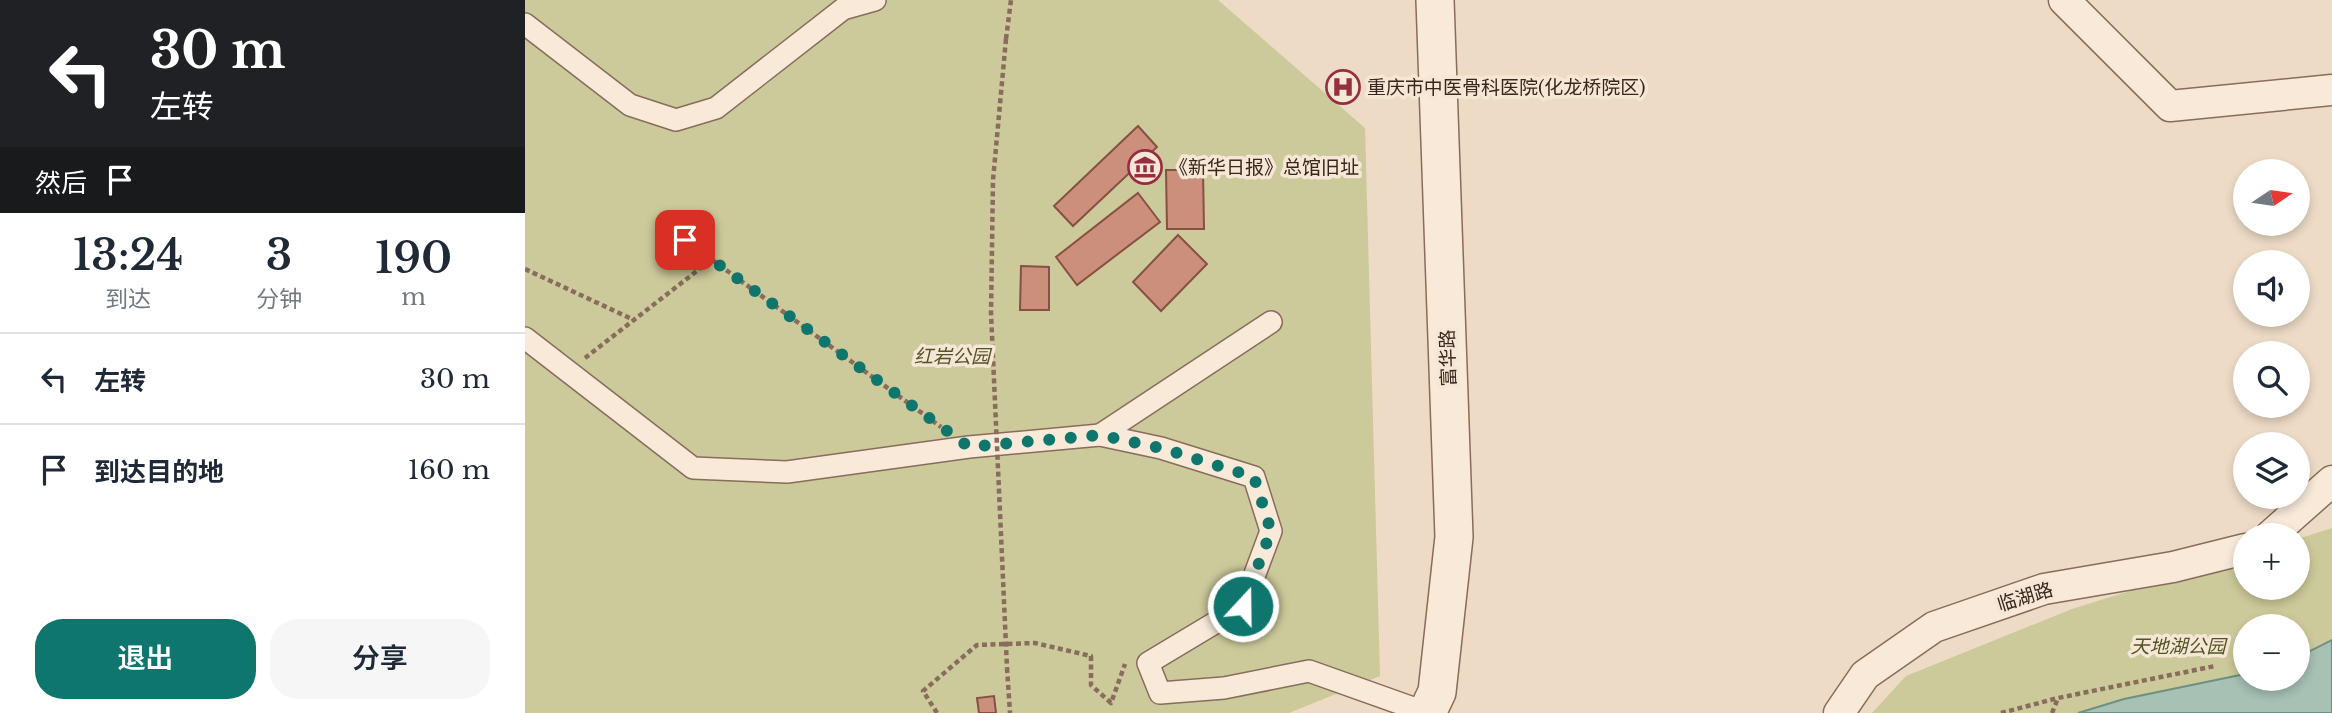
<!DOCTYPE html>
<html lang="zh">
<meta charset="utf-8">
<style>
:root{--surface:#fff;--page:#f6f6f7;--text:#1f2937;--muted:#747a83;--line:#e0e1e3;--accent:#0f766e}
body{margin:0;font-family:"Libre Baskerville","Noto Sans SC",serif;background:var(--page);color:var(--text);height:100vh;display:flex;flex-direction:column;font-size:26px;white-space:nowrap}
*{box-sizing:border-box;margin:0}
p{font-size:23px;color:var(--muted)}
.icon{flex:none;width:38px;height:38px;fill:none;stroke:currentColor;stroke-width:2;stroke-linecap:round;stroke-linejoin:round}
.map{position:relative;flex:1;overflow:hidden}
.panel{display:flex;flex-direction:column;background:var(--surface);width:525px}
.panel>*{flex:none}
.guide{background:#202124;color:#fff;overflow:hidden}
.needle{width:46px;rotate:77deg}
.controls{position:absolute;left:1708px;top:159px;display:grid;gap:14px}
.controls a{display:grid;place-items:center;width:77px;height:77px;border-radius:50%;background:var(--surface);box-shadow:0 4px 10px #0003;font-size:35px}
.pin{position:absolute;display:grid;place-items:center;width:60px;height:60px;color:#fff;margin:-30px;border-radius:14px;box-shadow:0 4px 10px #0006}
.me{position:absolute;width:77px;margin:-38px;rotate:21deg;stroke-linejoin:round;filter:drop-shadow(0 0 5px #0008)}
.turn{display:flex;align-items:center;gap:24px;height:147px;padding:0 35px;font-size:32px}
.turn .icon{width:91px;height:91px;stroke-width:2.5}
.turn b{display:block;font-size:49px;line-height:60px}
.then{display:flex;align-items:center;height:66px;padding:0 35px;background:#0003;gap:14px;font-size:26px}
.eta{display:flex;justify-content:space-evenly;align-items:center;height:119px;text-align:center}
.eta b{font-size:42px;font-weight:600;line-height:49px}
.action{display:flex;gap:14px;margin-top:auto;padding:14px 35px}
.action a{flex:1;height:80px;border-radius:28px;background:var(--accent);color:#fff;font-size:28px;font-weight:600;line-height:80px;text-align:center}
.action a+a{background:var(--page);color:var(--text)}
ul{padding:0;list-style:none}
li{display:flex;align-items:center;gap:21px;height:91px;padding:0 35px;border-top:2px solid var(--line)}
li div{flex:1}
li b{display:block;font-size:26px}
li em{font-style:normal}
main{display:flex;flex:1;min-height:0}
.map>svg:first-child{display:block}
.green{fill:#ccc99a;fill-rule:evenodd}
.water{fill:#a7c1b5;stroke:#6e8f81;stroke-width:2}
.building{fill:#cb8f7c;stroke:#875142;stroke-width:2}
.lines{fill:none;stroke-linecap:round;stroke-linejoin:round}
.pedestrian-casing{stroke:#886c5c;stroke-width:24}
.minor-casing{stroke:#886c5c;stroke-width:33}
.tertiary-casing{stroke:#886c5c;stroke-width:40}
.path{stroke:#886c5c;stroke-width:4.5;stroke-dasharray:5 3.5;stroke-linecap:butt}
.pedestrian{stroke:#f8e9d9;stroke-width:21}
.minor{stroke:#f8e9d9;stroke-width:30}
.tertiary{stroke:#f8e9d9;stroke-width:37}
.path-bridge{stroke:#886c5c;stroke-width:4.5;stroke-dasharray:5 3.5;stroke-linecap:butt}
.route{stroke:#0f766e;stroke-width:12;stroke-dasharray:0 21.6}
.labels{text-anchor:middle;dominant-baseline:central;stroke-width:7;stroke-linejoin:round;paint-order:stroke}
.poi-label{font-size:19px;fill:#39271f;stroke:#f5e6d5;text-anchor:start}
.park-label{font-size:19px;font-style:italic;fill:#515526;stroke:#f5e6d5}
.street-label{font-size:19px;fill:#39271f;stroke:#f5e6d5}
</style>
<main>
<section class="panel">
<div class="guide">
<div class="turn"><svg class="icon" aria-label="left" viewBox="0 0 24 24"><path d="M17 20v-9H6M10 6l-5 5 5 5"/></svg><div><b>30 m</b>左转</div></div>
<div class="then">然后<svg class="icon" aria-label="arrive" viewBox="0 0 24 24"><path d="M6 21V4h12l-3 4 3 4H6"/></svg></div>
</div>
<div class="eta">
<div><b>13:24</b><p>到达</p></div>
<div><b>3</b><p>分钟</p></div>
<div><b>190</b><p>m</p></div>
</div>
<ul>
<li><svg class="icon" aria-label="left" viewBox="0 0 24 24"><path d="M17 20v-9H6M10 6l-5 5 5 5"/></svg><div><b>左转</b></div><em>30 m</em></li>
<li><svg class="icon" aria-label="arrive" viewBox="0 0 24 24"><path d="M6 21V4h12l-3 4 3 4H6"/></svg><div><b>到达目的地</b></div><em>160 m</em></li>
</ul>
<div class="action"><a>退出</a><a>分享</a></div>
</section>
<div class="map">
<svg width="1807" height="713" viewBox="0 0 1807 713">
<rect width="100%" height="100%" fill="#eddbc6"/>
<g class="green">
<polygon points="0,0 693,0 840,128 855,676 764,713 0,713"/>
<path d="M1807 528V713H1347L1381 676 1547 609 1720 555V588H1773V539ZM1720 626H1773V679H1720Z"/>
</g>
<polygon class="water" points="1807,640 1807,713 1553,713 1599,699 1720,674 1720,679 1773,679 1773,657"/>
<g class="building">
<polygon points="613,126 632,147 548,226 529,206"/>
<polygon points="641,170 678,170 679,229 642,229"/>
<polygon points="613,193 635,222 552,285 531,257"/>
<polygon points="653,235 682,264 636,311 608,282"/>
<polygon points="496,266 524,267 524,310 495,310"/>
<polygon points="469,696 471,713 454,713 452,698"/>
</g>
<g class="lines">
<g class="pedestrian-casing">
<g id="pedestrian">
<polyline points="0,24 105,105 151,120 191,108 318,9 350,0"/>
<polyline points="0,338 168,468 262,472 444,447 575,435 636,448 729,477 746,531 718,606 623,663 635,693 699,688 784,671 902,713"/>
<polyline points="575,435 746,322"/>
</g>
</g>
<g class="minor-casing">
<g id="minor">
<polyline points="1539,0 1645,106 1807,90"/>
<polyline points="1745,536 1807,481"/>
<polyline points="1314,713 1340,675 1409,627 1519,589 1648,567 1720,549"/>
</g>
</g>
<g class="tertiary-casing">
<polyline id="tertiary" points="902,713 912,692 929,537 910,0"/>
</g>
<g class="path">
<polyline points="481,39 486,0"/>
<polyline points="160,240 416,427"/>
<polyline points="0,269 109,320"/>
<polyline points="60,358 186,260"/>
<polyline points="482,668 485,713"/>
<polyline points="412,713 398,691 452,645 510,643 566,656 566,685 586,703 600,664"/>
<polyline points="1476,713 1533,698 1690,666"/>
<polyline points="1527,713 1533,698"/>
</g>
<use href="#pedestrian" class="pedestrian"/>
<use href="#minor" class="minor"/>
<use href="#tertiary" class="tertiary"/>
<polyline class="path-bridge" points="481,39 468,180 466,313 482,668"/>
</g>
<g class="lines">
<polyline class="route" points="160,240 444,447 575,435 636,448 729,477 746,531 718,606"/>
</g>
<defs>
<g id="hospital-ring" transform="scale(1.75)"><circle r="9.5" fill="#f5e6d5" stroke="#962d40" stroke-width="1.5"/><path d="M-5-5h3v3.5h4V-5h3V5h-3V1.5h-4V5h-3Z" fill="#962d40"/></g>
<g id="museum-ring" transform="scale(1.75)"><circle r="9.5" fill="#f5e6d5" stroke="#962d40" stroke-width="1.5"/><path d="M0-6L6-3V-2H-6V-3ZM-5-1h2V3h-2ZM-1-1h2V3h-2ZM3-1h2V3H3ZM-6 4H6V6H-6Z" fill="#962d40"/></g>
</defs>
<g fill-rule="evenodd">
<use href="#hospital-ring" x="818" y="87"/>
<use href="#museum-ring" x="620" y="167"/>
</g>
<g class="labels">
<g class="poi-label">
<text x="842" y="87">重庆市中医骨科医院(化龙桥院区)</text>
<text x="644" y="167">《新华日报》总馆旧址</text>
</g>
<g class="park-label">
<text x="427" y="356">红岩公园</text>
<text x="1653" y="646">天地湖公园</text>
</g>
<g class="street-label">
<text transform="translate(923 358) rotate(-92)">富华路</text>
<text transform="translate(1500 597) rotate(-17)">临湖路</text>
</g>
</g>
</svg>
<div class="controls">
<a><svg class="needle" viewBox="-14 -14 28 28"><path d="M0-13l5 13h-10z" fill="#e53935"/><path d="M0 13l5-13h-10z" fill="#747a83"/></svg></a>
<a><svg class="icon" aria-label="sound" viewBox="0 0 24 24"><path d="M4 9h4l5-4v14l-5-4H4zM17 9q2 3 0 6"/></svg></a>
<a><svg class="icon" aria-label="search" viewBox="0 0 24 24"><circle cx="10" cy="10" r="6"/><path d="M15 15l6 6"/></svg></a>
<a><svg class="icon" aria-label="layers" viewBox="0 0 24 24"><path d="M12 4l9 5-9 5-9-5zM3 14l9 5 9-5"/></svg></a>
<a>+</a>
<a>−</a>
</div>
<div class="pin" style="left:160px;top:240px;background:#d93025"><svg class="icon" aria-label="arrive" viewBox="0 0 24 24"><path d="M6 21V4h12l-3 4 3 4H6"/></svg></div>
<svg class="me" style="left:718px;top:606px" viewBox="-20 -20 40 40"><circle r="17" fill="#0f766e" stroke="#fff" stroke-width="3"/><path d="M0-11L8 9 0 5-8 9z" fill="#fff"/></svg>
</div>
</main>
